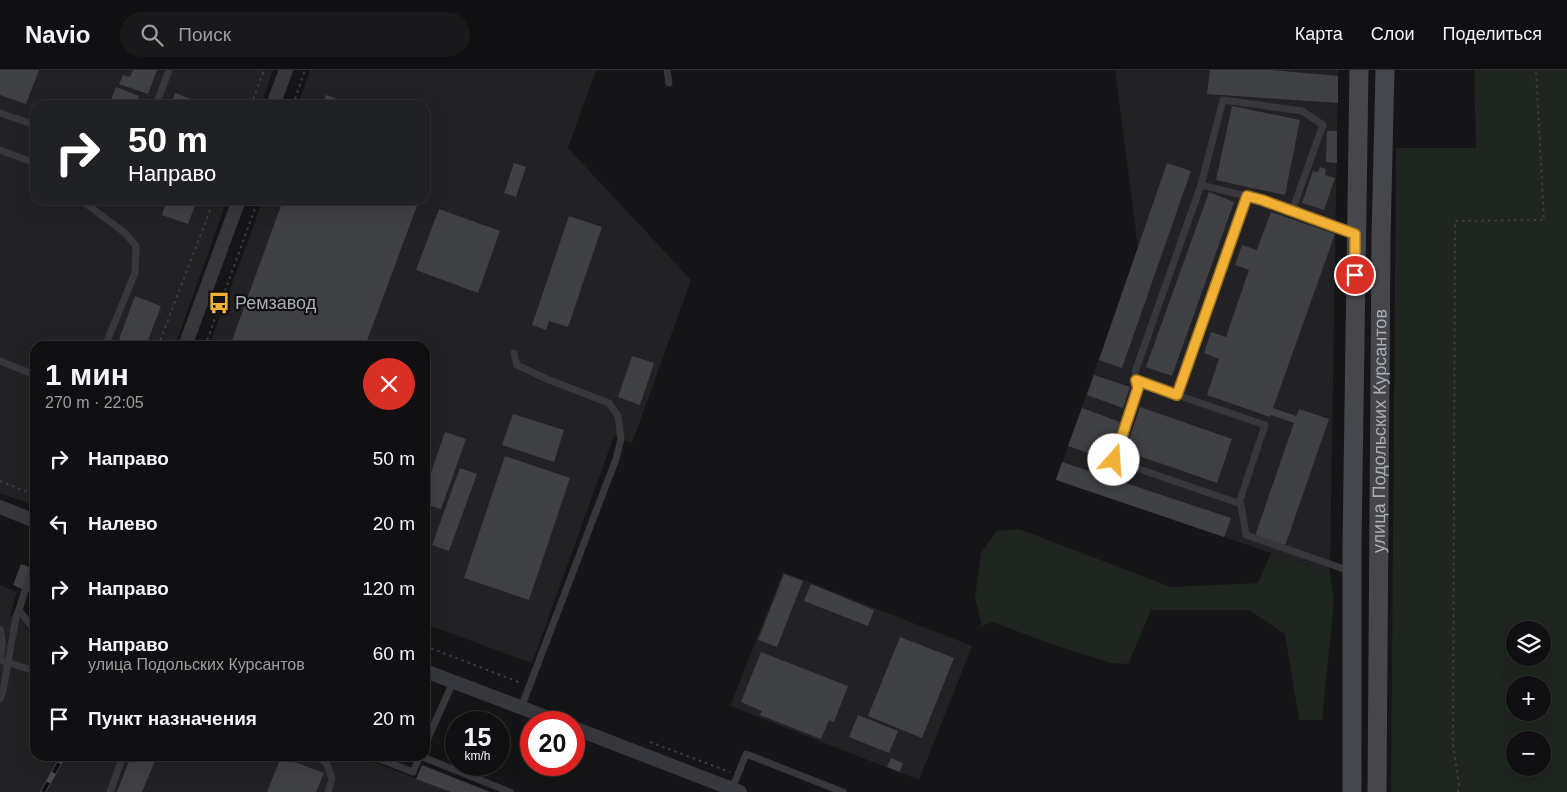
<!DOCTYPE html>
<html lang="ru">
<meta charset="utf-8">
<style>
:root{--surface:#101012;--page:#19191b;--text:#f1f3f6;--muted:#9c9d9f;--line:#303032}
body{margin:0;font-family:Arial,sans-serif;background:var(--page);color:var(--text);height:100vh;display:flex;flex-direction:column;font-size:19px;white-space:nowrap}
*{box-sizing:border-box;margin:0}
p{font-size:16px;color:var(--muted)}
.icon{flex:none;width:28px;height:28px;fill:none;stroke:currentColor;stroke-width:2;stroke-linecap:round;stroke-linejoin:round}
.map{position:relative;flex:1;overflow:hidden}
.side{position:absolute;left:30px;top:271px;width:400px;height:420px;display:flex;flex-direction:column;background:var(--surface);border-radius:15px;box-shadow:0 5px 20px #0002,0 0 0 1px var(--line)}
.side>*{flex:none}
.top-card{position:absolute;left:30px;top:30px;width:400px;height:105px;border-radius:15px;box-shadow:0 5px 20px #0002,0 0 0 1px var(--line);background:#202124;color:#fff;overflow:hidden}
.controls{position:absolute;left:1506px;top:551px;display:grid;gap:10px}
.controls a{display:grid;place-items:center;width:45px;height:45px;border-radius:50%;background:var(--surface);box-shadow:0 5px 20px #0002,0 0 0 1px var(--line);font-size:25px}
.speed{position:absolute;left:445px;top:641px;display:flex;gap:10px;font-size:25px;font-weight:700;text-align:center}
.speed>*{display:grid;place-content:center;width:65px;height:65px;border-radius:50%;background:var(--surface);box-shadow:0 5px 20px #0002,0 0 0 1px var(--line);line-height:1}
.speed small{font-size:12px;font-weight:400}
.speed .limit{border:8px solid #d22;background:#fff;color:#111}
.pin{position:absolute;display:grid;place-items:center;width:42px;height:42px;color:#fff;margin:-21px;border:2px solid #fff;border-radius:50%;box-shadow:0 1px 5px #0007}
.me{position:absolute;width:55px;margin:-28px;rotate:19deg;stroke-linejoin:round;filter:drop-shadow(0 0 4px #0008)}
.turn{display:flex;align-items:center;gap:18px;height:105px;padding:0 15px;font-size:22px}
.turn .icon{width:65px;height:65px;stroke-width:2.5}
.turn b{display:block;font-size:35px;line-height:42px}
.round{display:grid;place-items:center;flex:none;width:52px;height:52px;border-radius:26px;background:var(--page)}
.headline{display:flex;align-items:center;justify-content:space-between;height:85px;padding:0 15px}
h1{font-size:30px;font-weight:700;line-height:38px}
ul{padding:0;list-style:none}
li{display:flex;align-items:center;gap:15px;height:65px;padding:0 15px}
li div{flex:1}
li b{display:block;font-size:19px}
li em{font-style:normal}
header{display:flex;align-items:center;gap:30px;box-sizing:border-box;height:70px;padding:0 25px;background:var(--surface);border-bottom:1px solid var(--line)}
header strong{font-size:24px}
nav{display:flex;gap:28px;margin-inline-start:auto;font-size:18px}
.search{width:350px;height:45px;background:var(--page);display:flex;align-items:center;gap:12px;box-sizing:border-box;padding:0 18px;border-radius:28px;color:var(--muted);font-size:19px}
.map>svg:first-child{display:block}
.built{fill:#222225}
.green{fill:#1e261f;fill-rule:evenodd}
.building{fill:#404145}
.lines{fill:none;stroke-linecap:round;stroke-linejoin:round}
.path{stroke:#3d3f44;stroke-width:2;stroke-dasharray:2.5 4;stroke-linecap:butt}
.lane{stroke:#37383d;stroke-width:7}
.street{stroke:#37383d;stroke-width:14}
.secondary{stroke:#45474d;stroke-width:19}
.rail-casing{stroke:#4a4c52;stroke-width:5.5}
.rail{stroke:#111113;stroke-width:4;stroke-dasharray:11;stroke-linecap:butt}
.route-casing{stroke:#9d7322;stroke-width:12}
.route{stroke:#f2b134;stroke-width:9}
.labels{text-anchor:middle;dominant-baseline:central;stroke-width:4.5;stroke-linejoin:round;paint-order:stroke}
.poi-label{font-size:18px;fill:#a8adb8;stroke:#111113;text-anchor:start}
.street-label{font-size:18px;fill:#a8adb8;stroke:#111113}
</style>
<header>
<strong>Navio</strong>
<div class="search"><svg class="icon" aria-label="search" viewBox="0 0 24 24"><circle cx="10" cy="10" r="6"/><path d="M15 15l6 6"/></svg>Поиск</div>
<nav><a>Карта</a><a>Слои</a><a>Поделиться</a></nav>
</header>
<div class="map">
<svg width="1567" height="722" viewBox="0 0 1567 722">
<rect width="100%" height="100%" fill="#161618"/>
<g class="built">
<polygon points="0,0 273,0 261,35 35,35 35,130 227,130 175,276 35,276 35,436 0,423"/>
<polygon points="310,0 596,0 568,78 691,210 632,373 614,366 532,593 425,554 425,276 209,276 263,130 425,130 425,35 298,35"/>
<polygon points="1115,0 1338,0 1330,503 1056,410 1138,177"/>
<polygon points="783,502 972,576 919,710 730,636"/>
<polygon points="0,515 17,522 10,545 23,549 27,560 35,563 35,686 358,686 451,722 0,722"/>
</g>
<g class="green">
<path d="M1474 0H1567V722H1391L1396 78H1476ZM1515 560H1542V588H1515ZM1515 615H1542V642H1515ZM1515 670H1542V698H1515Z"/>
<polygon points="1019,459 1171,517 1258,513 1271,483 1330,503 1334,531 1322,650 1299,650 1285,564 1249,540 1151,540 1128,594 1111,593 1051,574 993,552 982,556 975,527 981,483 997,461"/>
</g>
<g class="building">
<polygon points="0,0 39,0 26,34 0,25"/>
<polygon points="133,0 157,0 148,24 119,14 123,5 130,7"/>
<polygon points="1210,0 1271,0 1338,6 1338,33 1207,24"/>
<polygon points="116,17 139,26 136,35 109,35"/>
<polygon points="175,23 207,35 171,35"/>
<polygon points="326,25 354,35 323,35"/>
<polygon points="1232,36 1300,50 1285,125 1216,110"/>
<polygon points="1327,61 1337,61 1337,93 1326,92"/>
<polygon points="514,93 526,97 516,127 504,123"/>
<polygon points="1167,93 1191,101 1122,298 1099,290"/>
<polygon points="1320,97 1326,99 1325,105 1335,108 1324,140 1302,133 1313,101 1318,102"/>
<polygon points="1209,122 1234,132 1172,306 1146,297"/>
<polygon points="167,130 197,130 188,154 162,145"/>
<polygon points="283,130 410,130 418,133 365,276 230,276"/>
<polygon points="439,139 500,161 478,223 416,200"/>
<polygon points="1271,142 1335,164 1273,338 1296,346 1299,339 1329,349 1285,476 1255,466 1294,353 1271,345 1270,347 1207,325 1219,289 1204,283 1211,262 1226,267 1249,200 1235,195 1242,175 1257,180"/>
<polygon points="569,146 602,157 568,257 549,251 546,260 532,255"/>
<polygon points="135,226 161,236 146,276 137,276 119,269"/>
<polygon points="632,286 654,293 640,335 618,327"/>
<polygon points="1094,305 1130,317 1123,338 1087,325"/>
<polygon points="1140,337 1232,369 1217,413 1125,381"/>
<polygon points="1082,338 1120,352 1106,389 1068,376"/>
<polygon points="513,344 564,360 554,392 502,375"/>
<polygon points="445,362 466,369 441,439 425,434 425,420"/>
<polygon points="505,386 570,408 529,530 464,508"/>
<polygon points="1062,392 1231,448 1224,467 1056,410"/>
<polygon points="460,398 477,404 449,481 432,475"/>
<polygon points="21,494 35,499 34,524 13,515"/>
<polygon points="784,504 803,511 777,577 758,570"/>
<polygon points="811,514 874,540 868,556 804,531"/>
<polygon points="900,567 954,588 922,668 868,646"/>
<polygon points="761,582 848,616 834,652 829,650 821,669 760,645 762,641 741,632"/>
<polygon points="858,645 898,661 889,683 849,667"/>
<polygon points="131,686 157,686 142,722 117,722"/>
<polygon points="281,687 324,703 316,722 267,722"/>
<polygon points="891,688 903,693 900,702 887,697"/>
<polygon points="422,695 490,722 451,722 416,709"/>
</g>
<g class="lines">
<g class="path">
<polyline points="251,35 264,0"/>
<polyline points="293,35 305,0"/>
<polyline points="158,276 214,130"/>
<polyline points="205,276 258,130"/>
<polyline points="0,411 35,425"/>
<polyline points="425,576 521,613"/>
<polyline points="650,672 730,702"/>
<polyline points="1458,722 1459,714 1453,675 1455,151 1544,150 1536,0"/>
</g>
<g class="lane">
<polyline points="667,0 669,13"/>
<polyline points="156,35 169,0"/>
<polyline points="0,43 35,55"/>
<polyline points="0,80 35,93"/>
<polyline points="1201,115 1223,30 1302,41 1323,55 1292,141"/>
<polyline points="81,130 125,163 136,176 135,203 105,276"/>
<polyline points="514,283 517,295 549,310 609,333 618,346 621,369 616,389 521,638"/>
<polyline points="0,291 35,305"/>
<polyline points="1137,310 1177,325"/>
<polyline points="1239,433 1265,355 1177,325 1247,127"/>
<polyline points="35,487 19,540 31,556 35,558"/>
<polyline points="1350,501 1246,465 1241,434 1113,390 1138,318 1135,302 1201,115 1262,130 1355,164"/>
<path d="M0 559C3 569 3 578 0 589"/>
<polyline points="0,590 35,601"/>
<polyline points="0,629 3,621 16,547 19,540"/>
<polyline points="425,675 453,612"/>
<polyline points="310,686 318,688 326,692 332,709 328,722"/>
<polyline points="372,686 413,702 420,686"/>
<polyline points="420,686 510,722"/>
<polyline points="732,719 746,684 843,722"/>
<polyline points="110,722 123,686"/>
</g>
<g class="street">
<polyline points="273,35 286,0"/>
<polyline points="185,276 239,130"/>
<polyline points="0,437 35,451"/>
<polyline points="425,601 559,652"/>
<polyline points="574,658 740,722"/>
</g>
<g class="secondary">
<polyline points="1352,722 1352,474 1359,0"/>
<path id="s1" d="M1377 722 1381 167 1385 0"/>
</g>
<g class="rail-casing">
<polyline id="rail" points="43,722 63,686"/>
</g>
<use href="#rail" class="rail"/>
</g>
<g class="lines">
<g class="route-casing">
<polyline id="route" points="1114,390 1138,318 1136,310 1177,325 1247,126 1262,130 1355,164 1355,205"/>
</g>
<use href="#route" class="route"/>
</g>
<defs>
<g id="bus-bare" transform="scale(1.725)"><path d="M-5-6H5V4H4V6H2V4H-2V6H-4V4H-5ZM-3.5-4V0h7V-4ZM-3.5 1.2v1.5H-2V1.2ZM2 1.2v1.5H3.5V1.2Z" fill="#f2b134" stroke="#111113" stroke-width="2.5" paint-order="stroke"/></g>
</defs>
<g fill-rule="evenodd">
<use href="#bus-bare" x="219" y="233"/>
</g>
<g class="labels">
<g class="poi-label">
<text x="235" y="233">Ремзавод</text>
</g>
<g class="street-label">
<text stroke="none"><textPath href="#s1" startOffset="361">улица Подольских Курсантов</textPath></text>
</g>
</g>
</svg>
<div class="controls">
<a><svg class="icon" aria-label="layers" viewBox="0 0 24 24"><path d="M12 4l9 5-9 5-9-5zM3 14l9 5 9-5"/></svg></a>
<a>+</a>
<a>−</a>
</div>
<div class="speed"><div>15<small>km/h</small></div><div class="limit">20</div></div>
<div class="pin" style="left:1355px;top:205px;background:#d93025"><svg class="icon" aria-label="arrive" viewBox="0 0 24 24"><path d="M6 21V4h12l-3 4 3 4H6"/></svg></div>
<svg class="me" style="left:1114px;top:390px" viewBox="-20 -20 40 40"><circle r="19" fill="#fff"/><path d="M0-13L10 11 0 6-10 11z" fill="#f2b134"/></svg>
<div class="top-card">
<div class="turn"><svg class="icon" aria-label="right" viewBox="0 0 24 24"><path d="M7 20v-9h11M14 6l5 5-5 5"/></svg><div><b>50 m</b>Направо</div></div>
</div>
<section class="side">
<div class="headline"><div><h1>1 мин</h1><p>270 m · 22:05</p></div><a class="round" style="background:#d93025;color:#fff"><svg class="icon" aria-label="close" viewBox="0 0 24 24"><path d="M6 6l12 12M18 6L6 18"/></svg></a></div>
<ul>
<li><svg class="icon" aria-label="right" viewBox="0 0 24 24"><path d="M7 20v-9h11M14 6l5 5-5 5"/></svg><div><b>Направо</b></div><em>50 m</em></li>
<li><svg class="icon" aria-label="left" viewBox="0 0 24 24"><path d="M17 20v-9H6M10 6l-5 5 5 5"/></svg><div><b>Налево</b></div><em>20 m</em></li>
<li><svg class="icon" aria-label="right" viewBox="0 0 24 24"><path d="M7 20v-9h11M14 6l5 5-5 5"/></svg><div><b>Направо</b></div><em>120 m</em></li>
<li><svg class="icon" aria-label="right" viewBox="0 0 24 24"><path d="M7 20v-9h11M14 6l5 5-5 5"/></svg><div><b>Направо</b><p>улица Подольских Курсантов</p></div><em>60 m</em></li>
<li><svg class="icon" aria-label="arrive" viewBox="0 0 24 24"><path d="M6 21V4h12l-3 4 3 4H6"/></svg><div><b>Пункт назначения</b></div><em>20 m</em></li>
</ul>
</section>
</div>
